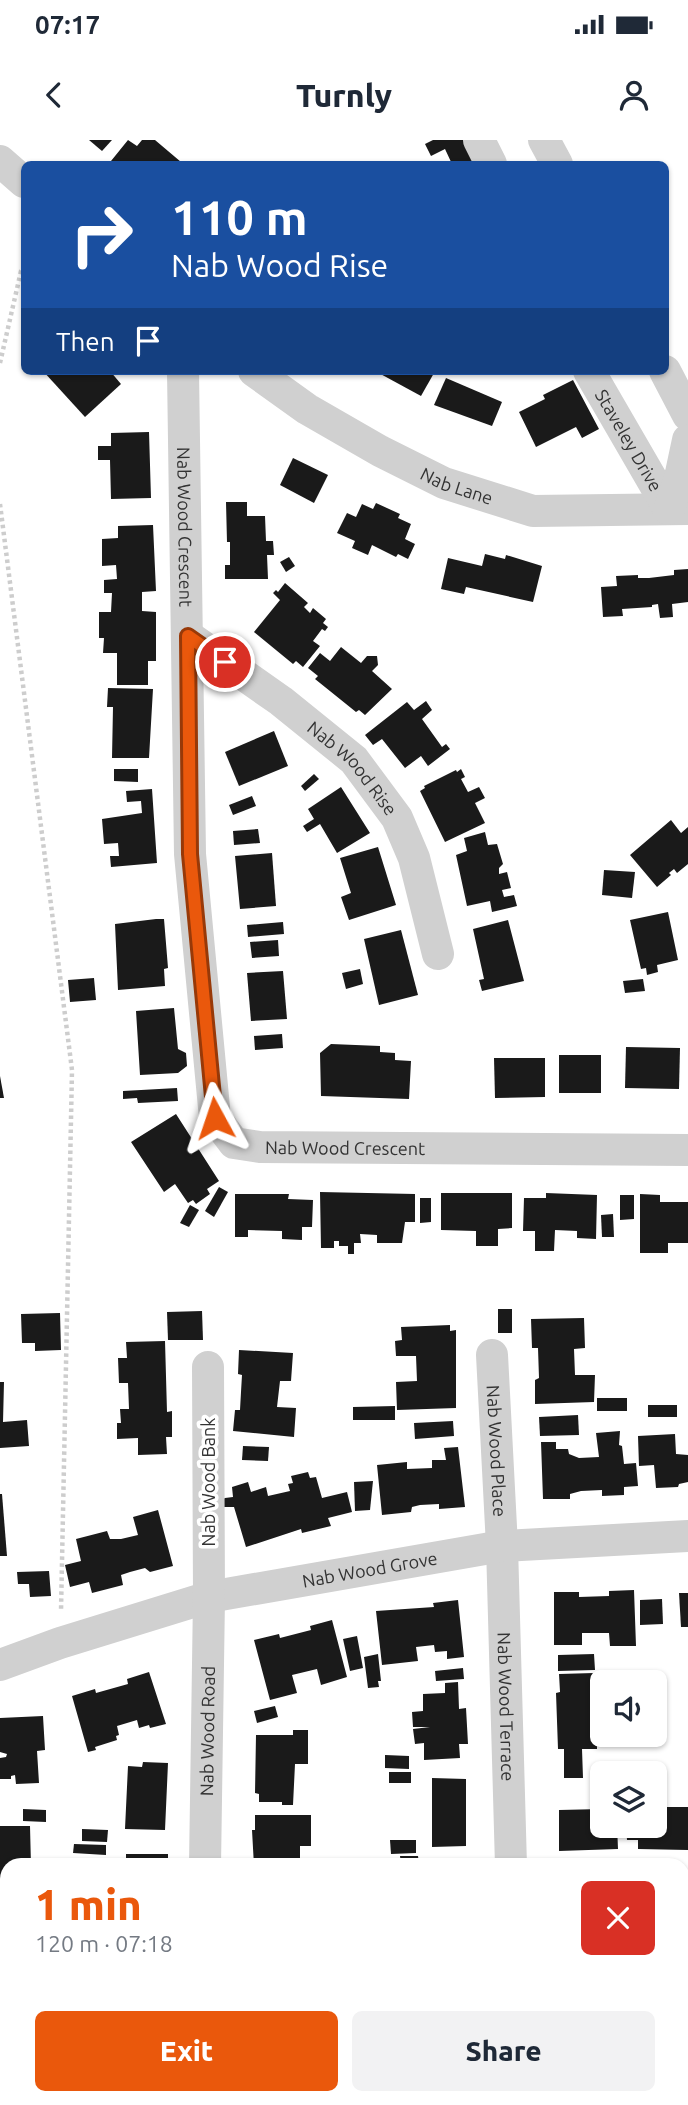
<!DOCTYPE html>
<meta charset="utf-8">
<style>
:root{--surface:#fff;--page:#f2f2f3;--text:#1f2937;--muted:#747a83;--accent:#ea580c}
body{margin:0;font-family:Ubuntu,sans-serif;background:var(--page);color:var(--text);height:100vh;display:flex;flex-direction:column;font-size:26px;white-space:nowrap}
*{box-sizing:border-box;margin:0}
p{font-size:23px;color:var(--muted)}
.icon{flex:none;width:38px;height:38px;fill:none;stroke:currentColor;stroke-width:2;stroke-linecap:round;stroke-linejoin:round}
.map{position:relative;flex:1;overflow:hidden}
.sheet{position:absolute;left:0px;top:1718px;width:690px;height:247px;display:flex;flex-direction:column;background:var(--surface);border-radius:21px 21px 0 0;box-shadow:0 2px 5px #0004}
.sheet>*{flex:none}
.guide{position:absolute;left:21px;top:21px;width:648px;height:214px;border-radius:10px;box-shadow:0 2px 5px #0004;background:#1a4fa0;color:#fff;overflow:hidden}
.buttons{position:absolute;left:590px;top:1530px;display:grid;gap:14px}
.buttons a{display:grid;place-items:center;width:77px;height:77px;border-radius:10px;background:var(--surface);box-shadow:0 2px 5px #0004;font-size:35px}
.pin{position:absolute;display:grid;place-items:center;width:60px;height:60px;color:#fff;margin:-30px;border:4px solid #fff;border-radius:50%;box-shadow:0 2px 7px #0007}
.me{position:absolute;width:77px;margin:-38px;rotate:355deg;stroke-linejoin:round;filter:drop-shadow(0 0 5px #0008)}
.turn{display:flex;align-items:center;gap:24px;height:147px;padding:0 35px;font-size:32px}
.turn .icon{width:91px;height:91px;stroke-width:2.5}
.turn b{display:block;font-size:49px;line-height:60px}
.then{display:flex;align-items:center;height:66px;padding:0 35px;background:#0003;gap:14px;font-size:26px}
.round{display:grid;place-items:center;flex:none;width:74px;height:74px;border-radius:10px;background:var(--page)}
.head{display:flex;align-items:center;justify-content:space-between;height:119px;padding:0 35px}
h1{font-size:42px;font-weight:800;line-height:52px;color:var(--accent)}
.cta{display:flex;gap:14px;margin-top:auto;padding:14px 35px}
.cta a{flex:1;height:80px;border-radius:10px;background:var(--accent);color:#fff;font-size:28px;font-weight:800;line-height:80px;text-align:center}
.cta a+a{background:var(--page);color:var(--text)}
.status{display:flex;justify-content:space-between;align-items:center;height:49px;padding:0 35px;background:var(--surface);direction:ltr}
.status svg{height:19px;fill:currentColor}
header{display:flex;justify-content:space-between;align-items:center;height:91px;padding:0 35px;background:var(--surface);font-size:32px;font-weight:800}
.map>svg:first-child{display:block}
.building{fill:#1a1a1a}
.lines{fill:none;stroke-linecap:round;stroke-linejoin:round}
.path{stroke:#cdcdcd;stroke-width:4.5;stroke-dasharray:3.5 3.5;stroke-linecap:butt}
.minor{stroke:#d0d0d0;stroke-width:32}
.route-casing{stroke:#983908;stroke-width:18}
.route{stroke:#ea580c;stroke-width:12}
.labels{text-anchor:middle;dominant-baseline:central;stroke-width:7;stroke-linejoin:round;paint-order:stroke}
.street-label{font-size:18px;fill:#333;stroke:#fff}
</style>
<div class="status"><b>07:17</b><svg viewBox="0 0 49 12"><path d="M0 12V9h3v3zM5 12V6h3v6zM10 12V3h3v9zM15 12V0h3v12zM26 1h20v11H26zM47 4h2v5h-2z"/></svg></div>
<header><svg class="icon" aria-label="back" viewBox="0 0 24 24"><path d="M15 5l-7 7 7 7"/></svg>Turnly<svg class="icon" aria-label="person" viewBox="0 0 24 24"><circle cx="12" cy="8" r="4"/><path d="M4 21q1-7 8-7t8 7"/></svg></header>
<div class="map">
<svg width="688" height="1965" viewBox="0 0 688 1965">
<rect width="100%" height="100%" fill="#fff"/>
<g class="building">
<polygon points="89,0 112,0 102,11"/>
<polygon points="128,0 137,6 142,0 155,0 181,22 179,24 115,24 111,21"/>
<polygon points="433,0 472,0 475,24 452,24 445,9 431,16 425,4"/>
<polygon points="43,231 110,231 121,244 85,277"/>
<polygon points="375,231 431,231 434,233 421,256"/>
<polygon points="446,238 502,262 492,286 434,265"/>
<polygon points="573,240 599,289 582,298 576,287 536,307 519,272 545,259 543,255"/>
<polygon points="149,292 151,358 111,359 110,320 98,320 98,306 111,306 111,293"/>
<polygon points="293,318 328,335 314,363 280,345"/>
<polygon points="226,362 247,362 247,376 265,376 266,401 273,401 274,415 267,415 268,439 225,439 225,425 230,425 230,402 227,402"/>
<polygon points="376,363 400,374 398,378 411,384 405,399 415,404 408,419 398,414 396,417 372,405 368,415 352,408 355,401 337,393 347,373 356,377 362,364 373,369"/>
<polygon points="153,385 156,451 142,452 142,471 156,472 156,521 148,521 148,545 117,545 117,513 103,513 104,498 99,498 99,472 111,472 112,453 104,453 104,440 117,439 116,425 102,426 102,399 118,398 118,386"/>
<polygon points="485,414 505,419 506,415 542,426 533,462 466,447 464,454 441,449 448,418 482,426"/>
<polygon points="289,417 295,426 286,432 280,422"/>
<polygon points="688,429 688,462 672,464 673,477 660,478 658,464 652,465 652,467 622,469 623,476 603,477 601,447 617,446 616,436 638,435 638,438 649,438 674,435 674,430"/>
<polygon points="285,443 308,463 304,467 310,473 313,468 326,479 323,483 328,487 325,491 322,489 313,501 320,506 303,527 296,521 293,524 254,492 280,460 273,453 276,450 278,452"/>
<polygon points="341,507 361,523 367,516 377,516 378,525 372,531 392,549 365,575 359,570 356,572 315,539 318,536 308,528 320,513 330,521"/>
<polygon points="108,548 153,549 149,618 112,618 113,567 107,567"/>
<polygon points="426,561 432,570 422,579 442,607 446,604 450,609 428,626 421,616 405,628 382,599 373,605 365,595 407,562 414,570"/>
<polygon points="274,591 288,626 239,646 225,612"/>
<polygon points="114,629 138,629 138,642 114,641"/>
<polygon points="461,629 465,637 461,639 468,652 479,647 485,658 475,663 485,683 445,702 420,651 425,648 424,646 456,630 457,632"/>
<polygon points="314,634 319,639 305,651 301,646"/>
<polygon points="341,647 370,693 337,713 320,684 307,692 303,686 314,679 308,669"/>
<polygon points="152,649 157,723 111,727 110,716 119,716 118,703 104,704 102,679 142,673 141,661 127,662 126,651"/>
<polygon points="252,656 256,666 233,675 229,665"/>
<polygon points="671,680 681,693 688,687 688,724 677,733 674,729 669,733 671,735 657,747 630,715"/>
<polygon points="258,689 260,703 234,705 233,691"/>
<polygon points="485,692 488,705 497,704 503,724 499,728 499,734 507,732 511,748 502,750 504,757 514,755 517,766 492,772 490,761 467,766 456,715 467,711 464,698"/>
<polygon points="378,707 396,765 349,780 341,757 351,753 340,718"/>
<polygon points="272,713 276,766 240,769 235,716"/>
<polygon points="604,730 635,732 632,758 602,755"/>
<polygon points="668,772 678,820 657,825 658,832 647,835 646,828 641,829 630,780"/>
<polygon points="156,779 164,779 168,828 164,829 165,846 118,850 115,784"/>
<polygon points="508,780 524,841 482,851 479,840 484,839 473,789"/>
<polygon points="283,782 284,794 248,797 247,785"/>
<polygon points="401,790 418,855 379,865 364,799"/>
<polygon points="278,800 279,816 252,818 250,802"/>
<polygon points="360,829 363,844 346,849 342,833"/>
<polygon points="283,831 287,879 251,881 247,833"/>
<polygon points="94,838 96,860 70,862 68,840"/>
<polygon points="643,839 645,851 625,853 623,841"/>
<polygon points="174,868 178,909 186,913 187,926 178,933 140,935 136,871"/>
<polygon points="282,894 283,908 255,910 254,896"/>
<polygon points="331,904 380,906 380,912 395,913 395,920 411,921 409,959 321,956 320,913"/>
<polygon points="626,907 680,908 679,949 625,948"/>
<rect x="559" y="915" width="42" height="38"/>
<polygon points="494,918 545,918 545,957 495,958"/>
<polygon points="0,936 4,958 0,958"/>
<polygon points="177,948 178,961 138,963 137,958 123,959 123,951"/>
<polygon points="176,974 219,1041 207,1049 210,1054 196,1064 193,1060 188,1063 175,1044 164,1052 131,1002"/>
<polygon points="219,1047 228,1052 214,1077 205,1071"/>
<polygon points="320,1052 415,1054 415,1082 405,1082 402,1103 377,1103 377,1095 360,1094 361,1103 354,1103 354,1114 348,1114 348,1106 339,1106 339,1101 334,1101 334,1108 321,1108"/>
<polygon points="441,1053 512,1053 512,1088 498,1089 498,1106 476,1106 476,1091 441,1090"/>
<polygon points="546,1053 597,1055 596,1099 577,1098 577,1091 555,1090 554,1111 535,1111 535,1091 523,1091 524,1058 546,1058"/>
<polygon points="235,1054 289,1054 288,1059 313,1060 312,1087 302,1087 302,1100 282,1099 282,1091 248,1090 248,1097 235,1097"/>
<polygon points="640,1054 660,1055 660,1062 688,1062 688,1103 668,1103 668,1113 640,1113"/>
<polygon points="620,1055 634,1055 634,1079 620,1080"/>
<polygon points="420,1058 431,1058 431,1082 420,1083"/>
<polygon points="190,1065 199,1070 189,1087 180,1083"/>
<polygon points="613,1074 614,1097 602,1097 601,1075"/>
<rect x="498" y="1169" width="14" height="24"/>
<polygon points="202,1171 203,1200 168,1200 167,1172"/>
<polygon points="60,1173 61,1210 35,1211 35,1203 22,1203 21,1174"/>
<polygon points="584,1178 585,1208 574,1209 575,1235 595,1235 594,1262 535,1264 535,1240 539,1238 538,1208 532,1208 531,1179"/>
<polygon points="450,1185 450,1191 456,1190 456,1268 397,1270 396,1242 417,1241 416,1216 396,1216 395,1201 402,1200 401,1187"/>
<polygon points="165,1201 167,1272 172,1271 172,1297 166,1297 167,1314 138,1315 138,1298 117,1299 117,1283 121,1283 120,1269 129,1269 128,1243 119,1243 118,1218 127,1218 126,1202"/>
<polygon points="239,1210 293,1213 291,1241 280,1241 277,1267 296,1268 294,1297 233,1291 235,1270 240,1270 241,1252 242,1235 238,1234"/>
<polygon points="0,1242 4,1242 3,1282 27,1280 29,1306 0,1308"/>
<rect x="597" y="1258" width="30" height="13"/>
<rect x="648" y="1265" width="29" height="12"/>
<polygon points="395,1266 395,1280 353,1280 353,1267"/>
<polygon points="578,1275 579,1295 540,1296 539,1277"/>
<polygon points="453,1281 454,1296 415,1299 414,1283"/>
<polygon points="620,1291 619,1305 622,1306 624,1324 636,1323 638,1346 624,1347 624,1355 602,1356 602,1350 581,1351 570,1354 570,1359 543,1359 541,1302 556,1302 556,1309 568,1309 569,1314 579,1318 599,1317 596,1293"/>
<polygon points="675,1294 676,1314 688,1315 688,1342 679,1344 678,1347 656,1348 654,1325 639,1326 638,1296"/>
<polygon points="243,1306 269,1307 268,1321 242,1320"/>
<polygon points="458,1307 465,1367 439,1369 439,1364 420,1365 412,1367 411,1372 382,1375 377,1325 407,1322 407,1329 432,1328 432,1320 446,1320 444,1308"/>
<polygon points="308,1332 310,1338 316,1337 322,1358 347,1352 352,1372 328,1378 331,1386 302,1393 301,1389 246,1407 234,1367 217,1367 217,1362 225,1358 233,1357 232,1347 248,1342 251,1352 266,1347 268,1356 290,1351 288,1344 293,1343 291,1336"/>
<polygon points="373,1341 370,1370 355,1371 354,1342"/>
<polygon points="0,1354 2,1354 7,1416 0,1416"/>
<polygon points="158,1370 173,1426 150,1432 145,1428 130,1432 121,1435 123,1445 92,1453 89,1442 70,1447 65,1425 81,1421 76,1399 107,1391 110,1399 121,1399 138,1395 133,1377"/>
<polygon points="49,1431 51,1456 30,1457 29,1444 18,1444 17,1432"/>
<polygon points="634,1450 636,1506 610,1506 609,1493 582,1493 582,1505 554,1505 554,1452 579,1452 579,1457 609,1456 609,1451"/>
<polygon points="679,1453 688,1453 688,1487 681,1487"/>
<polygon points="662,1459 663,1484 640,1485 640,1460"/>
<polygon points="458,1460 464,1517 447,1519 447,1511 435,1512 434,1505 416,1507 418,1521 382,1525 376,1471 434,1467 433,1463"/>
<polygon points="332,1480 347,1537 321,1545 317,1529 292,1535 297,1553 270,1560 254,1500 279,1494 280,1498 311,1490 310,1486"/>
<polygon points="357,1496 363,1528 350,1531 343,1499"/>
<polygon points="378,1514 381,1541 378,1541 379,1547 368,1548 364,1517"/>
<polygon points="594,1514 595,1530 558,1531 558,1515"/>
<polygon points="463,1528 464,1539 436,1541 435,1531"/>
<polygon points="149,1532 166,1584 150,1588 149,1585 139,1588 137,1580 117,1586 119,1595 116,1596 117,1600 95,1607 96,1610 88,1612 72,1556 95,1549 96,1553 128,1544 127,1539"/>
<polygon points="594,1533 594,1552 602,1551 602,1565 596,1565 596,1581 602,1581 602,1593 597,1593 597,1609 582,1609 583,1638 564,1638 564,1609 558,1609 556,1553 560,1552 559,1534"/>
<polygon points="458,1542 459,1569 466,1568 468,1604 459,1604 460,1618 424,1620 424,1603 415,1604 413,1589 430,1587 413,1587 412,1572 423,1571 423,1554 445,1553 445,1543"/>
<polygon points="275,1566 278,1577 257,1583 254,1571"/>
<polygon points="43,1576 45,1610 37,1611 39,1643 16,1644 15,1635 11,1636 11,1639 0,1639 0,1618 6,1617 7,1614 0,1612 0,1578"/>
<polygon points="293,1590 308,1590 308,1624 295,1624 293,1665 282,1665 282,1662 259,1662 259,1654 255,1653 256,1595 293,1595"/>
<polygon points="385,1615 409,1616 409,1629 385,1628"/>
<polygon points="143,1622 168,1623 165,1690 125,1689 128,1626 142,1627"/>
<rect x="389" y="1632" width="22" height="11"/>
<polygon points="432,1638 466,1639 466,1706 432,1707"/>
<polygon points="654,1655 659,1655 660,1667 688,1667 688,1710 638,1709 638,1700 627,1700 626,1685 654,1685"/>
<polygon points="23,1669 46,1670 46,1682 23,1681"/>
<polygon points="602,1669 602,1685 617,1685 618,1709 559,1711 559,1670"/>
<polygon points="255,1675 311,1675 311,1706 300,1706 300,1726 254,1726 252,1690 255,1690"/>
<polygon points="0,1686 30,1686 31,1726 7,1726 7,1750 0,1750"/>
<polygon points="82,1689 108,1690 107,1702 82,1701"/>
<polygon points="390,1700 416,1700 416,1713 391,1714"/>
<polygon points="74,1704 106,1705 106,1715 73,1713"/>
<rect x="126" y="1714" width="42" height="12"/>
<polygon points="400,1716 418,1716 419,1724 401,1725"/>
<rect x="682" y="1782" width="6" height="52"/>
<polygon points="7,1858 7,1900 0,1905 0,1863"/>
<rect x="118" y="1958" width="44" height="7"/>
<polygon points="255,1958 307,1959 307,1965 254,1965"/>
<polygon points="381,1958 414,1958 415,1965 382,1965"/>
<polygon points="564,1958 598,1958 598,1965 563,1965"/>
</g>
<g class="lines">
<g class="path">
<polyline points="0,223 21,131 24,128"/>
<polyline points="0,364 72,930 61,1471"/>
</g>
<g class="minor">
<polyline points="479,0 491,24"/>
<polyline points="544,0 557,24"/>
<polyline points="0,21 24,42"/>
<path id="s1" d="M183 231 190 714 215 978 234 1003 260 1007 688 1010"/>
<path id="s2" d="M254 231 307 269 380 311 444 343 533 371 688 369"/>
<path id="s3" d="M589 231 669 369"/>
<polyline points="665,231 688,275"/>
<polyline points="669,369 681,333 688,300"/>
<path id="s4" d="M188 496 281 561 354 620 397 678 414 718 438 814"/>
<path id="s5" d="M492 1215 502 1406 511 1726"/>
<path id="s6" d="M0 1525 60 1503 209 1457 502 1406 688 1396"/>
<path id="s7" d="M205 1726 209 1457 208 1227"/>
<polyline points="512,1958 512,1965"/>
<polyline points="202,1965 202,1958"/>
</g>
</g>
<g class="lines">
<g class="route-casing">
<polyline id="route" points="215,978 190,714 188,496 225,522"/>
</g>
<use href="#route" class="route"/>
</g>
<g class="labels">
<g class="street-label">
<text stroke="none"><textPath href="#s3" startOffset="80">Staveley Drive</textPath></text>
<text stroke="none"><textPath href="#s2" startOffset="234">Nab Lane</textPath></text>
<text stroke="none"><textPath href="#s1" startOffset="156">Nab Wood Crescent</textPath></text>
<text stroke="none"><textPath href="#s4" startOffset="212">Nab Wood Rise</textPath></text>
<text stroke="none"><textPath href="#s1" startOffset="891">Nab Wood Crescent</textPath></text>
<text stroke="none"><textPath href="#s5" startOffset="96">Nab Wood Place</textPath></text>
<text transform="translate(208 1342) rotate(-90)">Nab Wood Bank</text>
<text stroke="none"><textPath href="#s6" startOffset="383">Nab Wood Grove</textPath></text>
<text stroke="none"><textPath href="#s5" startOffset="352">Nab Wood Terrace</textPath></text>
<text stroke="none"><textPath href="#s7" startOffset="135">Nab Wood Road</textPath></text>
</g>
</g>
</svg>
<div class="buttons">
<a><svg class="icon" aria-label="sound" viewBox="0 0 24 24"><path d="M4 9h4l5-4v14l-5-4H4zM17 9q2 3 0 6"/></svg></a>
<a><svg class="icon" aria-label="layers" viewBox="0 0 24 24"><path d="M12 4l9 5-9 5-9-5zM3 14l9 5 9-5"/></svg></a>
</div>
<div class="pin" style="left:225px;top:522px;background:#d93025"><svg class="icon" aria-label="arrive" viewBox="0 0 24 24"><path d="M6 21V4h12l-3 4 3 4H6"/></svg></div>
<svg class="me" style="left:215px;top:978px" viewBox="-20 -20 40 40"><path d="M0-17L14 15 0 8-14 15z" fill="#ea580c" stroke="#fff" stroke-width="4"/></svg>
<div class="guide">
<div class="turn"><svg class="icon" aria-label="right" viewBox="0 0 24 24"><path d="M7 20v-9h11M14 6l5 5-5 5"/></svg><div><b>110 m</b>Nab Wood Rise</div></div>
<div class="then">Then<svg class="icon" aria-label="arrive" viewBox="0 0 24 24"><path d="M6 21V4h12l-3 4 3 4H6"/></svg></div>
</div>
<section class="sheet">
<div class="head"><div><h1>1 min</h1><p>120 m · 07:18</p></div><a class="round" style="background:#d93025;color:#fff"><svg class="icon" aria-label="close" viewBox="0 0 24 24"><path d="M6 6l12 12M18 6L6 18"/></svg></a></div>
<div class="cta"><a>Exit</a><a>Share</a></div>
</section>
</div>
